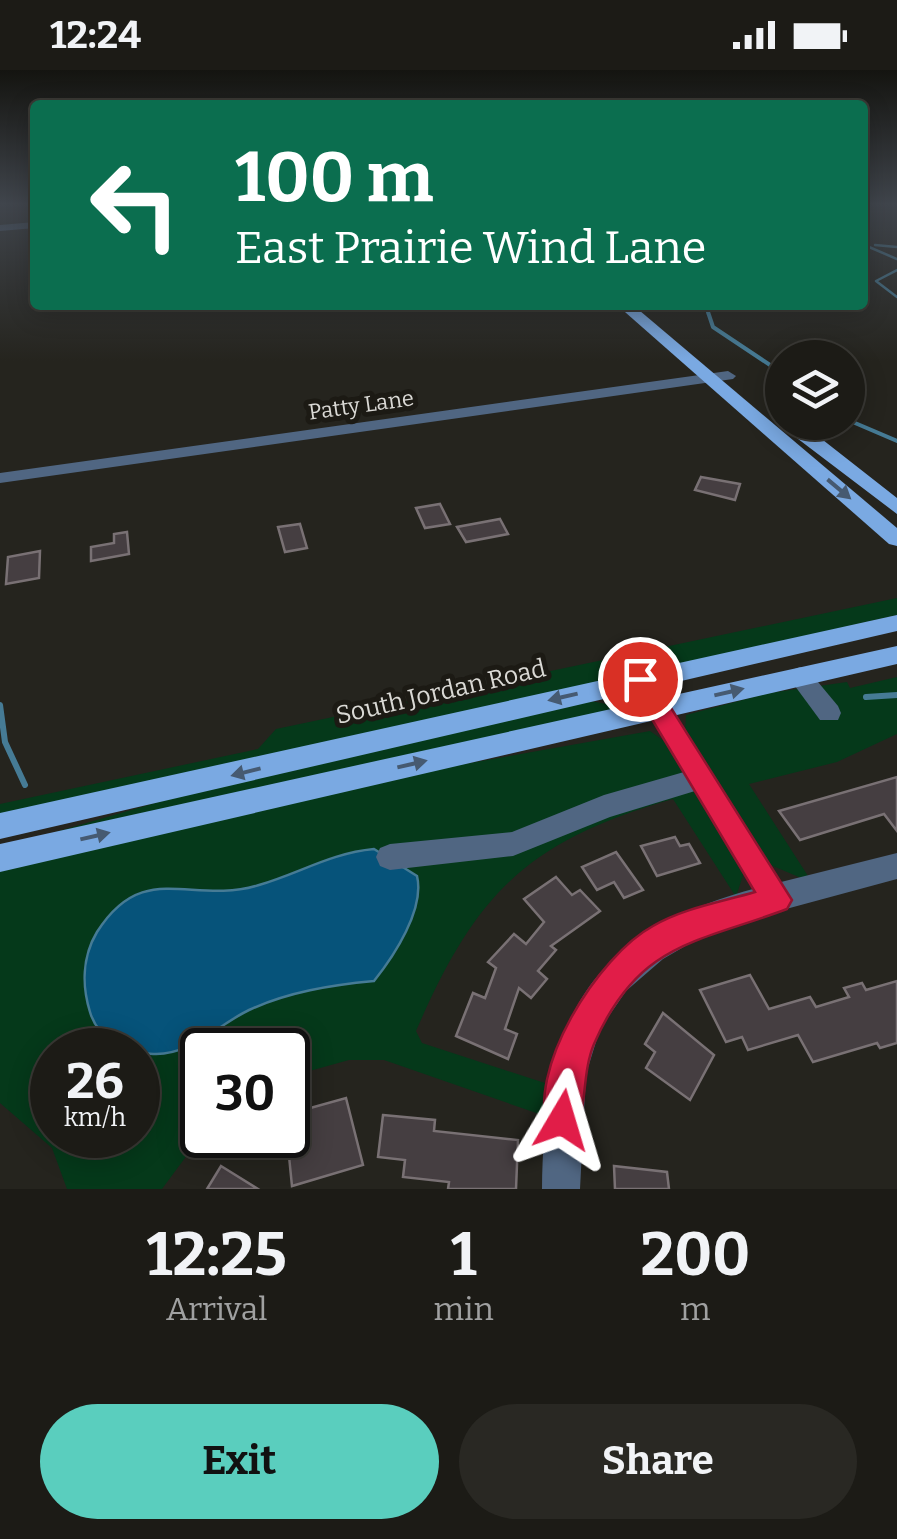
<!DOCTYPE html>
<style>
:root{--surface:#1c1b16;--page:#292823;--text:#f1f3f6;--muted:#a0a1a1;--line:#3a3935;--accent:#5acebe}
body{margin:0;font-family:Bitter,serif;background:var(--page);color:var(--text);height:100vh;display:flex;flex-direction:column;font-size:38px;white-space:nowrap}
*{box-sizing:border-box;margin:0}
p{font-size:32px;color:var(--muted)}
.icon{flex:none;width:55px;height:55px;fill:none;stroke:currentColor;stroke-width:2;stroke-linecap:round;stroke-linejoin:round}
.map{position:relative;height:1119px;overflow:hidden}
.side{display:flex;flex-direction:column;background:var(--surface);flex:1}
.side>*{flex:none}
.banner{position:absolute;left:30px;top:30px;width:838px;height:210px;border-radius:10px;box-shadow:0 5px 25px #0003,0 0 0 2px var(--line);background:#0b6e4f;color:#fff;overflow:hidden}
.tools{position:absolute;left:765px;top:270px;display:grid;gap:20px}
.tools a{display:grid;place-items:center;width:100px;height:100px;border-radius:50%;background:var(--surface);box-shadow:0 5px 25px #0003,0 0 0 2px var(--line);font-size:50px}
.speed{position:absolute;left:30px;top:958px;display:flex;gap:20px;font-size:50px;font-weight:700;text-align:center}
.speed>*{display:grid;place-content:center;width:130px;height:130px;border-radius:50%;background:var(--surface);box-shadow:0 5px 25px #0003,0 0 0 2px var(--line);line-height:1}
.speed small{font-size:25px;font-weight:400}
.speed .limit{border:5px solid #111;border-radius:15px;background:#fff;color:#111}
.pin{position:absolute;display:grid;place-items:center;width:85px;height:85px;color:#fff;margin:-42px;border:5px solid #fff;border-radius:50%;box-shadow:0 2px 10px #0007}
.me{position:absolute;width:110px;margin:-55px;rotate:7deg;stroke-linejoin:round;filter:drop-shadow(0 0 8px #0008)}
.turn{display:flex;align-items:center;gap:35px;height:210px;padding:0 40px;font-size:45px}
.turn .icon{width:130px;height:130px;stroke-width:2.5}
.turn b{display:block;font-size:70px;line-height:85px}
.eta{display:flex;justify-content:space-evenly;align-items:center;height:170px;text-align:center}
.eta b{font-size:60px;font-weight:700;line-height:70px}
.cta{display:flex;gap:20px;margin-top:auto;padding:20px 40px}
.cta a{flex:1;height:115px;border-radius:60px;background:var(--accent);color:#111;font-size:40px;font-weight:700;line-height:115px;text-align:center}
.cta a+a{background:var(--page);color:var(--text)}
.status{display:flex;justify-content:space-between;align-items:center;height:70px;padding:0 50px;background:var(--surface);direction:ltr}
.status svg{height:28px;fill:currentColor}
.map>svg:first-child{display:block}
.green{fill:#05391a;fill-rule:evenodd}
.water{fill:#06537a;stroke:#467b95;stroke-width:2.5}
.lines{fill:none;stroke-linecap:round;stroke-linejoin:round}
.stream-far2{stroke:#467b95;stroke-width:2.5}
.stream-far1{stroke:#467b95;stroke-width:4}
.stream{stroke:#467b95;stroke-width:6}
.building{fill:#453e41;stroke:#797174;stroke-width:2.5}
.minor{fill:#506682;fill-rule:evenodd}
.major{fill:#7aa9e2;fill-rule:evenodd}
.oneway{fill:#465a71}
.route{fill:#e11d48;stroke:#92132f;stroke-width:2.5}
.labels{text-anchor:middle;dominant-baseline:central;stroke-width:10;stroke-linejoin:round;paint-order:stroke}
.far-street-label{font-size:22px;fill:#dad9d5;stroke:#1c1a14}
.street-label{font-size:25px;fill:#dad9d5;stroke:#1c1a14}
</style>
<div class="status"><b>12:24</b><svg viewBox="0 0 49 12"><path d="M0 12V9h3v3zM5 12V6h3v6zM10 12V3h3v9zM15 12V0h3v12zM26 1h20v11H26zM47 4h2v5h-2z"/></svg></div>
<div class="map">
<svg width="897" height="1119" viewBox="0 0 897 1119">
<rect width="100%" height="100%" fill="#25241e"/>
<g class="green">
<polygon points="897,528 897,545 0,747 0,734 258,679 276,659"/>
<polygon points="897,607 897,664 837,692 749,714 808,806 801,808 766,793 685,663 686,645 769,623 847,612 850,618"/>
<polygon points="591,631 626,638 52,763 169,729"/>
<path d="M650 661 670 675 745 799 736 827 673 729C527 771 476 823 416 961L422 973 551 1015 545 1046 384 990H349L288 1007V980H202V1065L162 1119H67L52 1078 0 1033V799L442 698ZM52 980H138V1065H52Z"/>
</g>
<path class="water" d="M374 779 417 806C425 839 394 886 374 911 331 915 288 922 249 940 218 955 189 986 153 984 128 983 98 970 90 942 82 916 82 887 97 862 144 788 191 836 259 815 300 803 331 783 374 779Z"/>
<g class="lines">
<g class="stream-far2">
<polyline points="862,174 897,189"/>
<polyline points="875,175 897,177"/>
<polyline points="897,200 876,211 897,227"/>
<polyline points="708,244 711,235"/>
</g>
<g class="stream-far1">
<polyline points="708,242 713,257 782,303"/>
<polyline points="769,314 778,303"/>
<polyline points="848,350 897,371"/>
</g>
<g class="stream">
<polyline points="866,627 897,625"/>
<polyline points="0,635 5,672 25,715"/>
</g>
</g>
<g class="building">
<polygon points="701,407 740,414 735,430 695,420"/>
<polygon points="440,434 450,454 425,458 416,438"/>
<polygon points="500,449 508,464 466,472 457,457"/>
<polygon points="300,454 307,478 285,482 278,457"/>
<polygon points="127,462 129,484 91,491 91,477 114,473 114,464"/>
<polygon points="40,481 39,508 6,514 8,487"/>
<polygon points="897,707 897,761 884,744 800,770 779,741"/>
<polygon points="675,767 680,776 689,774 700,793 657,806 641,776"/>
<polygon points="616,782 643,820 624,828 614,812 597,820 582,797"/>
<polygon points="556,807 572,825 580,820 600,841 551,876 556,880 538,901 547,909 531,928 519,918 505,959 517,964 508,989 456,966 473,923 485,928 496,898 488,892 514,864 526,874 544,852 524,829"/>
<polygon points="750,905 769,939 810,927 816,937 849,927 844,918 862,913 866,920 897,911 897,973 880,978 877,973 813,992 798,965 748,980 742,967 726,972 700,920"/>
<polygon points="663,943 714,985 690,1030 646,998 655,982 645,974"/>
<polygon points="346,1028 363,1095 292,1116 288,1076 300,1073 296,1042"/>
<polygon points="383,1045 435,1050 434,1061 518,1070 516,1119 448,1119 449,1112 403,1107 405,1090 378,1087"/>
<polygon points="221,1096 258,1119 207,1119"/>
<polygon points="614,1096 667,1102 669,1119 615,1119"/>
</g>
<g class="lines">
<g class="minor">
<polygon points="35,152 35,158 0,161 0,155"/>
<polygon points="728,301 736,306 733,309 0,413 0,403"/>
<polygon points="800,597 808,600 838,636 841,643 838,650 820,650 792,612 788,606 792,600"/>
<path d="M641 600 649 603 781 812 897 783V809L745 850 706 864 663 889 626 921 600 959 586 1004 580 1119H542C544 952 583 866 753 819L695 721 610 747 513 786 390 800 380 796 376 787 380 778 390 774 512 762 604 725 684 702 629 609 633 603Z"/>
</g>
<g class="major">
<polygon points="617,235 633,235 897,458 897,476 889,474"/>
<polygon points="781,348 782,352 800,352 897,428 897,444 781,356"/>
<polygon points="897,545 897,561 0,769 0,743"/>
<polygon points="897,576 897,594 0,802 0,774"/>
</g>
</g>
<defs><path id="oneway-solid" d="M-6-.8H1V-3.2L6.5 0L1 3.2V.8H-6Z" transform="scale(2.5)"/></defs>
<g class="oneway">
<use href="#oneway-solid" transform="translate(839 419) rotate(40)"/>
<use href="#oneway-solid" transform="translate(729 622) rotate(-13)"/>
<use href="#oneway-solid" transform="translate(563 627) rotate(167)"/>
<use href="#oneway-solid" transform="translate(412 694) rotate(-13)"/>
<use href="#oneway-solid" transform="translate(246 702) rotate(166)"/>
<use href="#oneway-solid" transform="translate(95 766) rotate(-13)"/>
</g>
<linearGradient id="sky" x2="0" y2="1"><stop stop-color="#141410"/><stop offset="0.46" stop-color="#40454c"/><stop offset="1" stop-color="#40454c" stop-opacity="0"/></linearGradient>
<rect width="897" height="291" fill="url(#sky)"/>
<path class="route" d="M640 600 649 603 792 830 787 839C697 873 638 872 594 974 582 1003 587 1035 576 1064L562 1069 549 1064C524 1001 599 885 653 856 684 838 721 832 755 822L628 609Z"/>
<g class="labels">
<g class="far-street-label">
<text transform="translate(361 335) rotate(-8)">Patty Lane</text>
</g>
<g class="street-label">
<text transform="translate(441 622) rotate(-13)">South Jordan Road</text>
</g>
</g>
</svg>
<div class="tools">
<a><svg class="icon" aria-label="layers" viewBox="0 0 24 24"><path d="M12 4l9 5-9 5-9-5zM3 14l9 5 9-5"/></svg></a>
</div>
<div class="speed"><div>26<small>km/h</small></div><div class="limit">30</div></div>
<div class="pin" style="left:640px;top:609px;background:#d93025"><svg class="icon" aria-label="arrive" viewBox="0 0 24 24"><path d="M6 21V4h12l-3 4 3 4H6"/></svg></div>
<svg class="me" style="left:562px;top:1050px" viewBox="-20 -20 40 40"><path d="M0-17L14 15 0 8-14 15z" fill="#e11d48" stroke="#fff" stroke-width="4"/></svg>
<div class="banner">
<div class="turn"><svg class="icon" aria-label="left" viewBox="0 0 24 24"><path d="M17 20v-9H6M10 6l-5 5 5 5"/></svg><div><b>100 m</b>East Prairie Wind Lane</div></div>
</div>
</div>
<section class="side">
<div class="eta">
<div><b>12:25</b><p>Arrival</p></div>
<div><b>1</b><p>min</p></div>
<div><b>200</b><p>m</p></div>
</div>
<div class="cta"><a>Exit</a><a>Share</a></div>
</section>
